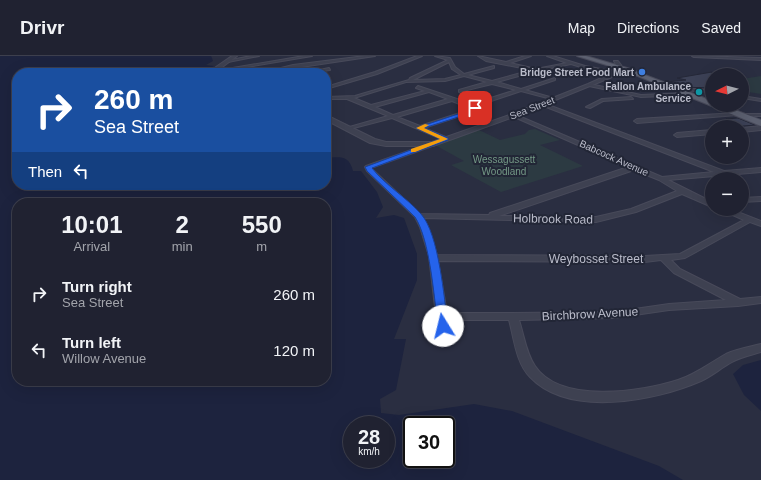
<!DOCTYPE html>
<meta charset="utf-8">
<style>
:root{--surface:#202231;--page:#282a39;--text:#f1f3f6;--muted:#a2a4ab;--line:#3d3f4d}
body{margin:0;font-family:Helvetica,sans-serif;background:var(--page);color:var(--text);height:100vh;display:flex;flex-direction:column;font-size:15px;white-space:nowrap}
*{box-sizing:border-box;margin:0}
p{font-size:13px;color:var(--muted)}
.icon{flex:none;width:22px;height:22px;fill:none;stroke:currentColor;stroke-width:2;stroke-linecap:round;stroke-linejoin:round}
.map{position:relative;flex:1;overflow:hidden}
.drawer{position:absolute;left:12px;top:142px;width:319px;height:188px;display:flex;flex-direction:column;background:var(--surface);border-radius:16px;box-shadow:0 4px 16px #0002,0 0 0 1px var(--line)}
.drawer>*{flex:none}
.banner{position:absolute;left:12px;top:12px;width:319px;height:122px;border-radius:16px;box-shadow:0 4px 16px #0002,0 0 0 1px var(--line);background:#1a4fa0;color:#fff;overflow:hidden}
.needle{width:26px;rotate:264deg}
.fabs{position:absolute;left:705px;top:12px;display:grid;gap:8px}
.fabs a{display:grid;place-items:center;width:44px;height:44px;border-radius:50%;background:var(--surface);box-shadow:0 4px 16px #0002,0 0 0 1px var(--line);font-size:20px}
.speed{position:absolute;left:343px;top:360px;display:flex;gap:8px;font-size:20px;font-weight:700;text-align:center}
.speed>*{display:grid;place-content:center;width:52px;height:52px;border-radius:50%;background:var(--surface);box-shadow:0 4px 16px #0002,0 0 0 1px var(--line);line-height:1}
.speed small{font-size:10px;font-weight:400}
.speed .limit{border:2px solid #111;border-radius:6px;background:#fff;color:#111}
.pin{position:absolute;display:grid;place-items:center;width:34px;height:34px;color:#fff;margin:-17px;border-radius:8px;box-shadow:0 2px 6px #0006}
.me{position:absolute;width:44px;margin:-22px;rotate:351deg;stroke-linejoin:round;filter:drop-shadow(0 0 3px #0008)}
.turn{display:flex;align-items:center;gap:14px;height:84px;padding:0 16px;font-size:18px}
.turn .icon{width:52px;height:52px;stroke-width:2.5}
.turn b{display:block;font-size:28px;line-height:34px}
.then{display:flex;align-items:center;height:38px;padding:0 16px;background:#0003;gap:8px;font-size:15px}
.eta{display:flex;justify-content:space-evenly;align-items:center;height:68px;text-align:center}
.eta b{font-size:24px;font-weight:700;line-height:28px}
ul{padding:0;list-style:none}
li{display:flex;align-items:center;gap:12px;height:56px;padding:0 16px}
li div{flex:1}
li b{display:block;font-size:15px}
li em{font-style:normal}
header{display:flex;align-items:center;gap:24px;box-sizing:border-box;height:56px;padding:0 20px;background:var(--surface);border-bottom:1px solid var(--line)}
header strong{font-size:19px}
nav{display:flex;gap:22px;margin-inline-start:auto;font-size:14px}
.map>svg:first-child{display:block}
.green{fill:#2c3a42}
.water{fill:#1d233e;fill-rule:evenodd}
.building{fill:#3c4156;stroke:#252838}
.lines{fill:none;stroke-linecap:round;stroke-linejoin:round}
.minor-casing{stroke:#484a5a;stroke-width:2}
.tertiary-casing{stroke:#484a5a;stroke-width:2}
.primary-casing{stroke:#484a5a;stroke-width:2}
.minor{fill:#3e4151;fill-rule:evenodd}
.tertiary{fill:#3e4151;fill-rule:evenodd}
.primary{fill:#5c6070;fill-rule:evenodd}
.route{fill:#2563eb;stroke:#184099}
.slow{fill:#f59e0b}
.shop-dot{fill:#3f7fe0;stroke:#222636;stroke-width:1.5}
.culture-dot{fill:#0f9aa8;stroke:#222636;stroke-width:1.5}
.labels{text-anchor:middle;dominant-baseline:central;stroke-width:4;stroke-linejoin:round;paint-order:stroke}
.far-poi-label{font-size:10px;font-weight:bold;fill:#bbbdcb;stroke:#222636;text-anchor:end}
.far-street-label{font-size:10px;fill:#bbbdcb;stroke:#222636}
.far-park-label{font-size:10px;fill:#749986;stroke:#222636}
.street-label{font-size:12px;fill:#bbbdcb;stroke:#222636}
</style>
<header>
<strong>Drivr</strong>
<nav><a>Map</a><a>Directions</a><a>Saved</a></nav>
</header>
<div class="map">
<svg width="761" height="424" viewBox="0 0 761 424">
<rect width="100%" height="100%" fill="#2a2e41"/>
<g class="green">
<polygon points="761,20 761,38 742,35 742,23"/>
<polygon points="535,73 560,84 540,89 583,110 501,136 451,109 464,105 435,89 479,74 500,84 525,78 529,74"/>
</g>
<g class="water">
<path d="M0 0H211L212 2 213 5 206 9 214 10 208 13V17H17V129H326V102C340 101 349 99 353 115H361L377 136 383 151 376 162 394 159 404 162 417 198V224L394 283H406L396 334 380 343 381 357 399 359 474 348 512 355 659 410 683 424H0ZM17 147H326V325H17ZM352 369H386V403H352ZM412 369H446V403H412Z"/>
<polygon points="761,304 761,355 744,339 733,318 743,309"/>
</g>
<g class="building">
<polygon points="712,16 712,32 679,31 666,26 686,24 677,22"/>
<polygon points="738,62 755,69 743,70 726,63"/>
</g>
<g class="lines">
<g class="minor-casing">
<g id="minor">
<polygon points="251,0 259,0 228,6 226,5"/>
<polygon points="304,0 312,0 217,16 215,15"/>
<polygon points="365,0 375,0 261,17 293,9"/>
<polygon points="417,0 422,0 377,18 326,33 326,31 375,16"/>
<path d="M435 0 450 2 455 11 464 18 494 10V12L468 19 492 25 532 14 486 5 478 0 506 6 525 0H531L510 7 536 13 567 7 547 0H553L585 10 616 16 614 17 584 12 571 8 537 15 497 26 521 33 555 22V24L525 34 557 43 555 44 521 35 476 50 478 53V54L424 72 448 82V84L446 85 392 62 346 74V72L388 60 347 43H326V41L355 40 409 24 410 22 448 4ZM449 6 452 13 461 19 445 23 413 24ZM464 20 487 26 459 34V36L492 28 516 34 472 48 418 30 416 32 425 35 371 49 354 42 406 26 445 25ZM429 36 448 43 393 59 375 51ZM452 45 472 53 420 70 397 61Z"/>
<polygon points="329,12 330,14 308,17 310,16"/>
<polygon points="590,28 641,39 688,37 690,38 688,39 641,41 589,30"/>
<polygon points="678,32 712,34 712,36 680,34"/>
<polygon points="742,40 761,43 761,45 742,42"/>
<polygon points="631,41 633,43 603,45 590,52 586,51 602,43"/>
<path d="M543 47 724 115 761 112V116L668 124 712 146V151L682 138 636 156 596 166 423 162 428 171 437 199 645 200 680 198 744 164 719 153H730L761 165V170L750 166 685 202 671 204 680 213 740 243 761 241V247L738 250 669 254 614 262 519 264C524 279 526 297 535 310 560 348 641 336 678 324 696 318 710 307 726 298 737 293 749 291 761 288V296C751 299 741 301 732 306 721 312 712 320 701 325 655 345 569 362 530 321 516 307 514 282 509 264H448L450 279 449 282 445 283 441 282 436 260 429 200 420 171 415 161 367 115 365 111 366 110 431 87H435V89L371 112 372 113 420 158 489 159 490 157 628 111 512 60V58H514L662 121 714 116 541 49V48ZM634 114 659 124 677 135 631 153 596 161 499 160ZM661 204 674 217 726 244 669 248 614 256 513 257H447L438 205 645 206Z"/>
<polygon points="736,57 738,58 738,59 637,67 634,65 637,63"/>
<polygon points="742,58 761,58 761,60 740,60 740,59"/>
<polygon points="761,70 761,74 742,76 742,72"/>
<polygon points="712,74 712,78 677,81 674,79 677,77"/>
<polygon points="761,141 761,145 742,146 742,142"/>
</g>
</g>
<g class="tertiary-casing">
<g id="tertiary">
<polygon points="232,0 237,0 221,12 222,17 216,17 216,11"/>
<polygon points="692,0 761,2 761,4 694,1"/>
<polygon points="614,5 618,5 621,9 612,21 516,60 433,90 386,90 370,87 326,64 326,59 375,83 386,86 432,86 512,58 588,28 608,19 616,9"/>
</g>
</g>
<g class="primary-casing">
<polygon id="primary" points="577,0 586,0 627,12 712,45 712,49 722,49 761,64 761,70 623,14"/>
</g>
<use href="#minor" class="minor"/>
<use href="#tertiary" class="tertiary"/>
<use href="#primary" class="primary"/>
</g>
<path class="route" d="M474 51H477V55L424 72 448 82V84L372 112C385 129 406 141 421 158 439 178 444 242 448 270L447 273H439L438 270C434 241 430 184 415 161L367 115 365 111 440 83 416 72 473 53Z"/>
<polygon class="slow" points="425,68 429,69 424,72 448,83 415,96 411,96 411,93 440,83 416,72"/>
<circle class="shop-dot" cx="642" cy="16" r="4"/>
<circle class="culture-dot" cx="699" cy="36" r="4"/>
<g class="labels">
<g class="far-poi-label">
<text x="634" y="16">Bridge Street Food Mart</text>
<text x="691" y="30">Fallon Ambulance<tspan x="691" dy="12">Service</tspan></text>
</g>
<g class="far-street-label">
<text transform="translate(532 52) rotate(-21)">Sea Street</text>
<text transform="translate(614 102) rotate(24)">Babcock Avenue</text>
</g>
<g class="far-park-label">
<text x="504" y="103">Wessagussett<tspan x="504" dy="12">Woodland</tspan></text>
</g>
<g class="street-label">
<text transform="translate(553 163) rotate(1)">Holbrook Road</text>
<text x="596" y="203">Weybosset Street</text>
<text transform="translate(590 258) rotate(-3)">Birchbrow Avenue</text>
</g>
</g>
</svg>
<div class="fabs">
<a><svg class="needle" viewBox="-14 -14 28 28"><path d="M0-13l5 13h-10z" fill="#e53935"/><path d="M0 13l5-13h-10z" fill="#a2a4ab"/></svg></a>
<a>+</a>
<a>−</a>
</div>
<div class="speed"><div>28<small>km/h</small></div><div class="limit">30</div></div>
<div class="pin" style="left:475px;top:52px;background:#d93025"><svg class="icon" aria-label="arrive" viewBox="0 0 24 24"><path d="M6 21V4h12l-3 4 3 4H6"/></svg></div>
<svg class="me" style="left:443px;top:270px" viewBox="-20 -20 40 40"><circle r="19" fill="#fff"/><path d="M0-13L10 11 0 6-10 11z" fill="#2563eb"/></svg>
<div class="banner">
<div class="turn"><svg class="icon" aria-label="right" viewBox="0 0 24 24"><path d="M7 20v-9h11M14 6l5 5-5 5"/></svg><div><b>260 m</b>Sea Street</div></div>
<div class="then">Then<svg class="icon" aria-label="left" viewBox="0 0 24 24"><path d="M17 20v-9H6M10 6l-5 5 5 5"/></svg></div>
</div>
<section class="drawer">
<div class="eta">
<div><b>10:01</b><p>Arrival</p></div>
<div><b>2</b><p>min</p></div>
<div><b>550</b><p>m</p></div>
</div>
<ul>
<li><svg class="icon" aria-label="right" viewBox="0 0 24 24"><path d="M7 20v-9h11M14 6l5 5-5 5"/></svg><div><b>Turn right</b><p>Sea Street</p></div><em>260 m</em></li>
<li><svg class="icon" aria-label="left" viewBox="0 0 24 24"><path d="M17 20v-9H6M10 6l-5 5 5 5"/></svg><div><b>Turn left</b><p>Willow Avenue</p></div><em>120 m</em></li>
</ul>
</section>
</div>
